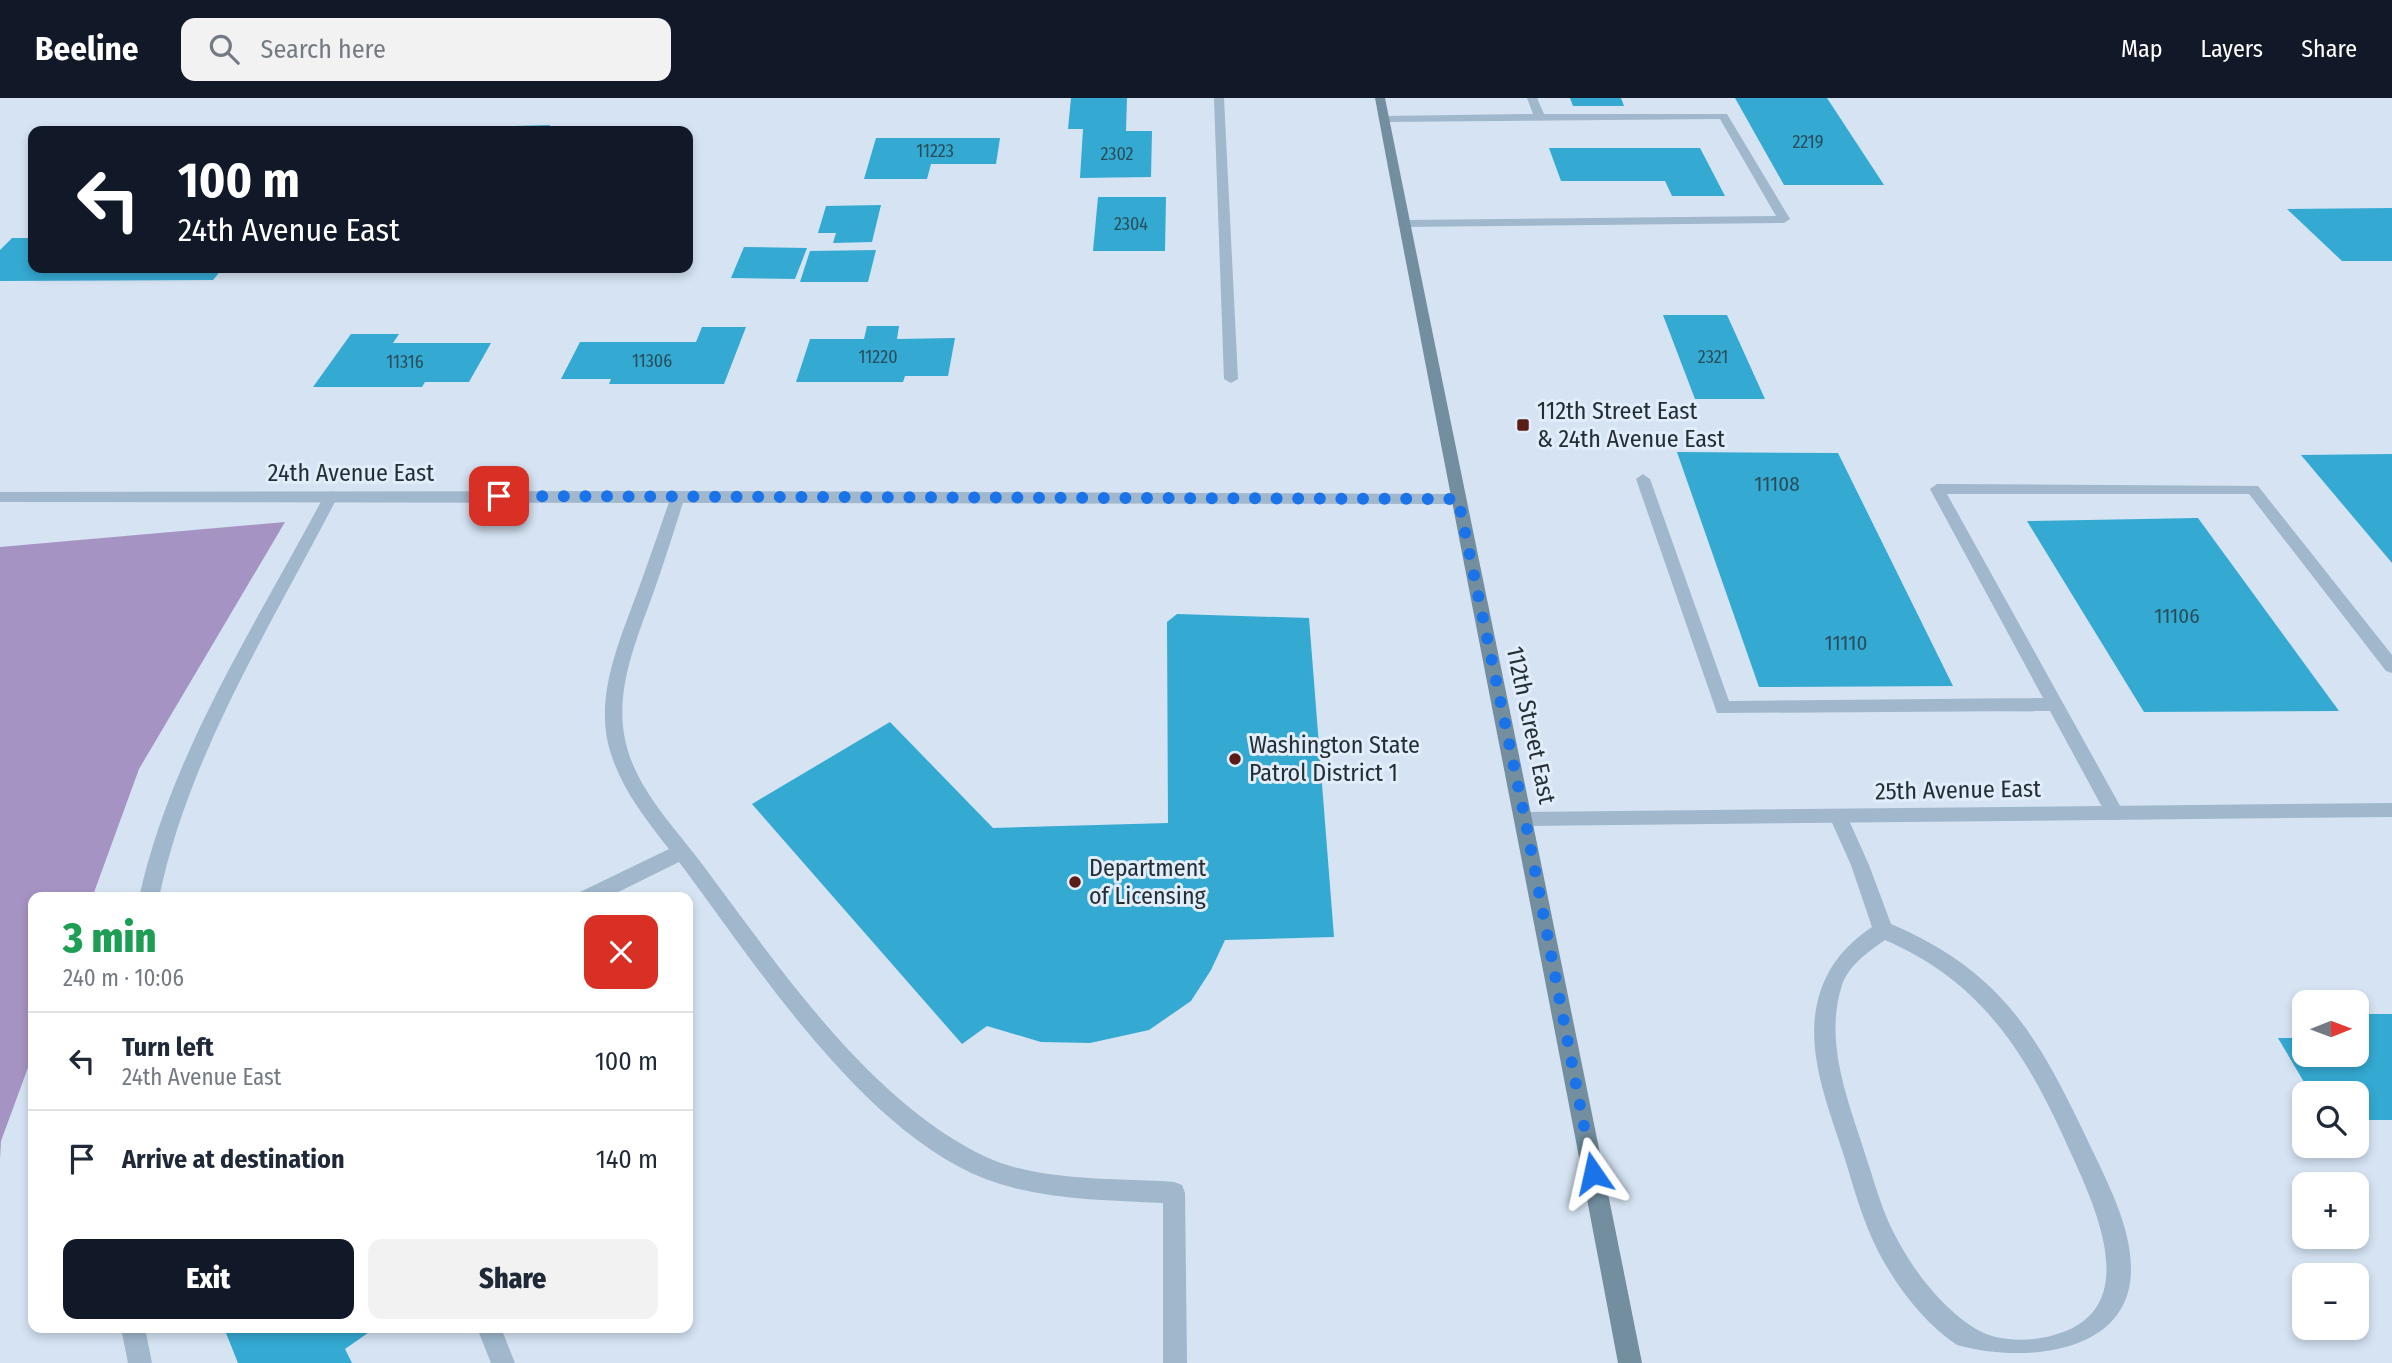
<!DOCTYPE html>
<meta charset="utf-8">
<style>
:root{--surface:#fff;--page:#f2f2f3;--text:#1f2937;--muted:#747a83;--line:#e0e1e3;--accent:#111827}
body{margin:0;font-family:"Fira Sans Condensed",sans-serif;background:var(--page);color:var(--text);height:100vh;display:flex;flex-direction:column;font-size:26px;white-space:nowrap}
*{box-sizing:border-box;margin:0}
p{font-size:23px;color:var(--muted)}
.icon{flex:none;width:38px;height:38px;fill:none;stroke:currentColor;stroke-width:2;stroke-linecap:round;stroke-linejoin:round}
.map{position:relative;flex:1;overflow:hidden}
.side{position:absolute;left:28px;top:794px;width:665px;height:441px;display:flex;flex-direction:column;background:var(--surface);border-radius:14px;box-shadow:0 4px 10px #0003}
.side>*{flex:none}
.hud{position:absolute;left:28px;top:28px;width:665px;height:147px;border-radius:14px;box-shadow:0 4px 10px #0003;background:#111827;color:#fff;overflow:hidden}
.needle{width:46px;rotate:89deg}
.buttons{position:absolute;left:2292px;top:892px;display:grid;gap:14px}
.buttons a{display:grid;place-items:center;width:77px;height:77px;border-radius:14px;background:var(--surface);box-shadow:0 4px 10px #0003;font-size:35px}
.pin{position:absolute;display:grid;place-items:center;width:60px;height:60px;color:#fff;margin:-30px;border-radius:14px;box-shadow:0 4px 10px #0006}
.me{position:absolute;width:77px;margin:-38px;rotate:349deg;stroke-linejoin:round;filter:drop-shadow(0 0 5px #0008)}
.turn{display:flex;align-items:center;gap:24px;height:147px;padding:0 35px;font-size:32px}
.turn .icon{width:91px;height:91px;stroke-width:2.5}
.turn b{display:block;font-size:49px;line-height:60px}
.round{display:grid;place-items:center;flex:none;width:74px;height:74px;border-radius:14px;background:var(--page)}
.headline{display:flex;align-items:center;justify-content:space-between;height:119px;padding:0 35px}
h1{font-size:42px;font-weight:800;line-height:52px;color:#1e9e55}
.action{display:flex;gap:14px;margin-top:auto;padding:14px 35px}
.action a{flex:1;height:80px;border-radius:14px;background:var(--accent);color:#fff;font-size:28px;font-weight:800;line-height:80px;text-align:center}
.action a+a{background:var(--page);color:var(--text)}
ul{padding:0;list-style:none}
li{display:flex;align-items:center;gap:21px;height:98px;padding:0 35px;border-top:2px solid var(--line)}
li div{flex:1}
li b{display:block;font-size:26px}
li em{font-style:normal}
header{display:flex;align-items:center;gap:42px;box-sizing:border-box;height:98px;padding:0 35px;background:var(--accent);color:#fff}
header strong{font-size:33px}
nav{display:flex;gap:38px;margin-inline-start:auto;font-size:24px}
.search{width:490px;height:63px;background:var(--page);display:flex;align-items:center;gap:18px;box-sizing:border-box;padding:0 24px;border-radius:14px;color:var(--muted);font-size:26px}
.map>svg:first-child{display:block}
.green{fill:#a594c3}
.building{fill:#34a9d2}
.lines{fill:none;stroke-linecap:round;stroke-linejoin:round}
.lane{fill:#a0b7cc;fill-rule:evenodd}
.street{fill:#a0b7cc;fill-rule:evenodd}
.secondary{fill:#728e9f;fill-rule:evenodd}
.route{stroke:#1a73e8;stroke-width:12;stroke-dasharray:0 21.6}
.poi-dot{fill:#5a1c16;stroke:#e2edfb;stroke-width:2.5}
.labels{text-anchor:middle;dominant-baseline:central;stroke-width:6;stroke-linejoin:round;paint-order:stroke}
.far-number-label{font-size:18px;fill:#284e5c}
.number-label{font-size:21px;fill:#284e5c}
.poi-label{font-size:24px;fill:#242f35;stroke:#e2edfb;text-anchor:start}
.street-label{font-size:24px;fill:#242f35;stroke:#e2edfb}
</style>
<header>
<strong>Beeline</strong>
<div class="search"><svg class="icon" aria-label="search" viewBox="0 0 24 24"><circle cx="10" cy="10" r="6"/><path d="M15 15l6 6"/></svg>Search here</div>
<nav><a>Map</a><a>Layers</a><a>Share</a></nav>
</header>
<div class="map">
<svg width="2392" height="1265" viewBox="0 0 2392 1265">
<rect width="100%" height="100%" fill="#d5e3f3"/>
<polygon class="green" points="285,424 139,671 92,800 33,800 33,956 1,1043 0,1061 0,449"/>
<g class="building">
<polygon points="1071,0 1127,0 1126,33 1152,33 1151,79 1080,80 1083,31 1068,31"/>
<polygon points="1570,0 1621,0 1624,8 1573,8"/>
<polygon points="1735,0 1827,0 1884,87 1784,87"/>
<polygon points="550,27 547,33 511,33 515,28"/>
<polygon points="876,40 1000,40 996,66 931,66 927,81 864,81"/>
<polygon points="1549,50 1700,50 1725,98 1672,98 1665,83 1561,83"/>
<polygon points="1098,99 1166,99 1165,153 1093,153"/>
<polygon points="881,107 872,144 833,145 836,135 818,135 826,108"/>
<polygon points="2392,110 2392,163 2342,163 2287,111"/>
<polygon points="12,140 33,140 33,170 223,170 213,182 0,183 0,152"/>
<polygon points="744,149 807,150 795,181 731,180"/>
<polygon points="876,152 868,184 800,184 810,153"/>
<polygon points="1663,217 1727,217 1765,301 1695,301"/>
<polygon points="867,228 899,228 897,241 955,240 948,278 905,278 903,284 796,284 810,241 864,241"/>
<polygon points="702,229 746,229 724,286 609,286 611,281 561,281 580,244 696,244"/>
<polygon points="351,236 399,236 393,245 491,245 469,284 425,284 422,289 313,289"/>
<polygon points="1677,354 1838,355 1953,588 1759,589"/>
<polygon points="2392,356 2392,465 2301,357"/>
<polygon points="2198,420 2339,613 2144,614 2027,423"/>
<polygon points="1177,516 1309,520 1334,839 1225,842 1211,872 1191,903 1149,932 1090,945 1041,944 987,928 962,946 752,706 890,624 993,730 1168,725 1167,524"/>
<polygon points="2357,916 2392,916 2392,1022 2357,1022 2357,996 2311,996 2278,940 2305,940 2305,957 2357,957"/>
<polygon points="224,1230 375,1230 345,1251 352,1265 238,1265"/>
</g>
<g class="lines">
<g class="lane">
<polygon points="1214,0 1224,0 1238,281 1231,285 1224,281"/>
<polygon points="1527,0 1537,0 1544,16 1727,16 1790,121 1784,125 1400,129 1398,126 1404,122 1776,118 1720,21 1384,24 1379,21 1384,18 1533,16"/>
<polygon points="1643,376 1650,381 1729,603 2043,600 1930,391 1937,386 2258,388 2392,557 2392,575 2386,573 2249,396 1947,396 2124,715 2122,720 2115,722 2108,720 2050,613 1717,615 1636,381"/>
<path d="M331 393 338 398C271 528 189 655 159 800H139C171 655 255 528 324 398Z"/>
<path d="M678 393 685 398C675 430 665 462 654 493 638 538 616 587 624 636 632 687 673 727 702 766 778 867 869 1004 986 1059 1040 1084 1116 1080 1174 1084L1182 1087 1185 1095 1187 1265H1163V1105C1108 1102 1052 1102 1000 1086 870 1046 758 869 679 764L606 800H577L580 794 669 751C646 722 622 691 611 656 593 602 619 544 637 495 649 463 660 430 671 398Z"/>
<path d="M1838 711 1845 713 1847 718 1869 767 1891 826C2001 873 2037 936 2087 1041 2105 1080 2131 1126 2131 1171 2131 1258 2021 1265 1957 1247 1924 1225 1897 1189 1879 1155 1863 1124 1854 1091 1844 1058 1829 1011 1806 956 1817 906 1825 871 1843 849 1872 829L1851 767 1829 718 1831 713ZM1885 842C1978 882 2023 950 2064 1040 2090 1098 2150 1211 2054 1237 2031 1244 1997 1244 1976 1231 1943 1211 1915 1175 1897 1141 1883 1116 1876 1089 1867 1062 1850 1007 1823 946 1842 887 1849 867 1868 854 1885 842Z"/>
<polygon points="121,1230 145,1230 152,1265 128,1265"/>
<polygon points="477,1230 501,1230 515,1265 491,1265"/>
</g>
<g class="street">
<polygon points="666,393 1458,396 1465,401 1458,406 0,404 0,394"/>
<polygon points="2392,705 2392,719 1525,728 1518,726 1516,721 1518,716 1525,714"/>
</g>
<path class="secondary" d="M1375 0H1385C1470 422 1558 843 1642 1265H1618C1539 843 1454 422 1375 0Z"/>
</g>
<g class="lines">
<polyline class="route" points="499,398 1458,401 1525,721 1593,1075"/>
</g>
<g class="poi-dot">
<rect x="1516" y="320" width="14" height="14" rx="3.5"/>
<circle cx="1235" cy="661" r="7"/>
<circle cx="1075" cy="784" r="7"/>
</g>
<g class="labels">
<g class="far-number-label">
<text x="1808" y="44">2219</text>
<text x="935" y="53">11223</text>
<text x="1117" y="56">2302</text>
<text x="1131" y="126">2304</text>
<text x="878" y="259">11220</text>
<text x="1713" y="259">2321</text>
<text x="652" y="263">11306</text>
<text x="405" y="264">11316</text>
</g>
<g class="number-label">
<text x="1777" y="386">11108</text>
<text x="2177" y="518">11106</text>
<text x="1846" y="545">11110</text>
</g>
<g class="poi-label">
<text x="1537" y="313">112th Street East<tspan x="1537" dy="28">&amp; 24th Avenue East</tspan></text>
<text x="1249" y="647">Washington State<tspan x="1249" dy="28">Patrol District 1</tspan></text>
<text x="1089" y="770">Department<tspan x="1089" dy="28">of Licensing</tspan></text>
</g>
<g class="street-label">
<text x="351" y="375">24th Avenue East</text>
<text transform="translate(1531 627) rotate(78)">112th Street East</text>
<text transform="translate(1958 692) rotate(-1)">25th Avenue East</text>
</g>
</g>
</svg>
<div class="buttons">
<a><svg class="needle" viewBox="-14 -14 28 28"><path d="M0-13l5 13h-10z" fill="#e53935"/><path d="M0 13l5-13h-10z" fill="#747a83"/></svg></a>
<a><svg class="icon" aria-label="search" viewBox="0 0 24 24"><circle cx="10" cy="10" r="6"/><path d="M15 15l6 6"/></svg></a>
<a>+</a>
<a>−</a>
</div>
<div class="pin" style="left:499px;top:398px;background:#d93025"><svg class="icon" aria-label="arrive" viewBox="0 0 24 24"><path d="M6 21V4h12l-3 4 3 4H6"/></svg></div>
<svg class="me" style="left:1593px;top:1075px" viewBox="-20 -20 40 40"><path d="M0-17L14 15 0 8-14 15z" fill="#1a73e8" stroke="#fff" stroke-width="4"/></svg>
<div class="hud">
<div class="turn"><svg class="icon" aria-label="left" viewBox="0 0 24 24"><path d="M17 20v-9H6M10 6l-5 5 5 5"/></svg><div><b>100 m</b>24th Avenue East</div></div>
</div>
<section class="side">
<div class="headline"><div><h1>3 min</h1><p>240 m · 10:06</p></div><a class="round" style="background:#d93025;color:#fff"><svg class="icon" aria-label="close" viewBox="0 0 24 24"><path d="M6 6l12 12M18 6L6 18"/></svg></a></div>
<ul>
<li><svg class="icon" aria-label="left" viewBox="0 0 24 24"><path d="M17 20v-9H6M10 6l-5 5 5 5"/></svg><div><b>Turn left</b><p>24th Avenue East</p></div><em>100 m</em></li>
<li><svg class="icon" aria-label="arrive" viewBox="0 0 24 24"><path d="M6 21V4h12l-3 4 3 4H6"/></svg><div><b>Arrive at destination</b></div><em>140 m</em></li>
</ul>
<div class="action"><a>Exit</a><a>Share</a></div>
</section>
</div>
